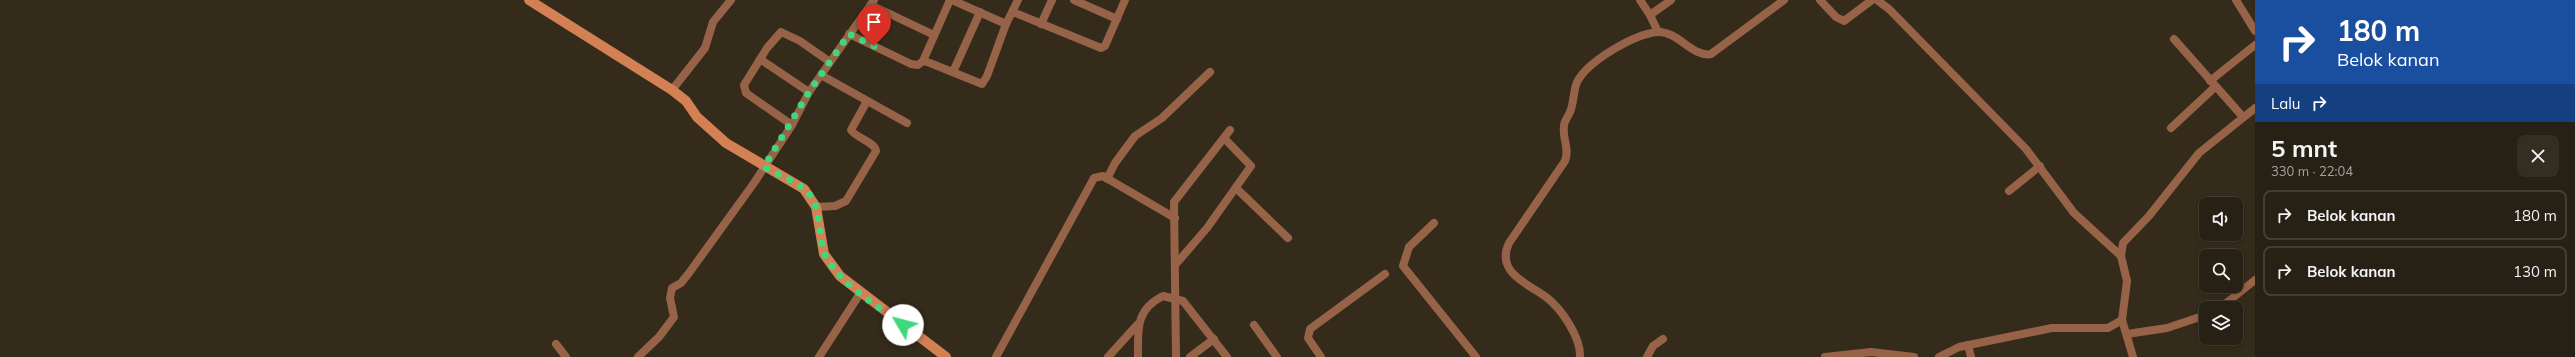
<!DOCTYPE html>
<html lang="id">
<meta charset="utf-8">
<style>
:root{--surface:#272014;--page:#332d22;--text:#f1f3f6;--muted:#a4a3a0;--line:#433e34}
body{margin:0;font-family:Mulish,sans-serif;background:var(--page);color:var(--text);height:100vh;display:flex;flex-direction:column;font-size:15px;white-space:nowrap}
*{box-sizing:border-box;margin:0}
p{font-size:13px;color:var(--muted)}
.icon{flex:none;width:22px;height:22px;fill:none;stroke:currentColor;stroke-width:2;stroke-linecap:round;stroke-linejoin:round}
.map{position:relative;flex:1;overflow:hidden}
.details{display:flex;flex-direction:column;background:var(--surface);width:320px}
.details>*{flex:none}
.top-card{background:#1a4fa0;color:#fff;overflow:hidden}
.fabs{position:absolute;left:2199px;top:197px;display:grid;gap:8px}
.fabs a{display:grid;place-items:center;width:44px;height:44px;border-radius:8px;background:var(--surface);box-shadow:0 2px 6px #0003,0 0 0 1px var(--line);font-size:20px}
.pin{position:absolute;display:grid;place-items:center;width:34px;height:34px;color:#fff;margin:-41px -17px;border-radius:50% 50% 50% 0;rotate:-45deg;box-shadow:0 0 4px #0007}
.pin .icon{rotate:45deg}
.me{position:absolute;width:44px;margin:-22px;rotate:307deg;stroke-linejoin:round;filter:drop-shadow(0 0 3px #0008)}
.turn{display:flex;align-items:center;gap:14px;height:84px;padding:0 16px;font-size:18px}
.turn .icon{width:52px;height:52px;stroke-width:2.5}
.turn b{display:block;font-size:28px;line-height:34px}
.then{display:flex;align-items:center;height:38px;padding:0 16px;background:#0003;gap:8px;font-size:15px}
.round{display:grid;place-items:center;flex:none;width:42px;height:42px;border-radius:8px;background:var(--page)}
.headline{display:flex;align-items:center;justify-content:space-between;height:68px;padding:0 16px}
h1{font-size:24px;font-weight:700;line-height:30px}
ul{padding:0;list-style:none}
li{display:flex;align-items:center;gap:12px;height:50px;margin:0 8px 6px;padding:0 8px;border:2px solid var(--line);border-radius:8px}
li div{flex:1}
li b{display:block;font-size:15px}
li em{font-style:normal}
main{display:flex;flex:1;min-height:0}
.map>svg:first-child{display:block}
.lines{fill:none;stroke-linecap:round;stroke-linejoin:round}
.street{stroke:#976348;stroke-width:8}
.secondary{stroke:#d38054;stroke-width:10}
.route{stroke:#40d77d;stroke-width:7;stroke-dasharray:0 12.6}
</style>
<main>
<div class="map">
<svg width="2255" height="357" viewBox="0 0 2255 357">
<rect width="100%" height="100%" fill="#342b1a"/>
<g class="lines">
<g class="street">
<polyline points="952,0 1006,24 1018,0"/>
<polyline points="1074,0 1117,19"/>
<polyline points="1640,0 1650,15"/>
<polyline points="1820,0 1836,17 1844,21 1872,0"/>
<polyline points="1877,0 1889,9 2026,149 2074,213 2121,256"/>
<polyline points="2236,0 2255,31"/>
<polyline points="871,5 934,35"/>
<polyline points="1013,12 1101,48 1105,46 1125,0"/>
<polyline points="1041,24 1052,0"/>
<polyline points="1658,32 1650,15 1671,0"/>
<polyline points="849,34 911,64 918,65 923,61 930,63 982,84 987,76 1006,24"/>
<polyline points="2174,39 2243,117"/>
<polyline points="760,59 809,92"/>
<polyline points="923,61 950,0"/>
<polyline points="953,72 980,12"/>
<polyline points="821,75 907,123"/>
<polyline points="2210,81 2255,45"/>
<polyline points="672,90 705,48 713,22 731,0"/>
<polyline points="792,125 746,93 744,85 767,48 781,32 800,41 830,62"/>
<polyline points="2171,128 2215,87"/>
<polyline points="1107,179 1115,163 1135,136 1162,118 1210,72"/>
<polyline points="1236,188 1288,238"/>
<polyline points="2009,191 2040,166"/>
<path d="M816 207 835 206 846 201 876 151C875 142 856 138 851 130L867 101"/>
<polyline points="1434,223 1409,247 1403,266 1476,357"/>
<polyline points="1176,264 1207,228 1251,166 1224,138"/>
<polyline points="2220,308 2255,280"/>
<polyline points="2122,320 2133,357"/>
<polyline points="1254,325 1277,357"/>
<polyline points="2127,334 2167,328 2206,315"/>
<polyline points="556,344 566,357"/>
<polyline points="1968,345 1971,357"/>
<polyline points="638,357 659,337 674,317 670,298 672,288 681,283 689,273 754,183 792,125 809,92 874,0"/>
<polyline points="819,357 861,292"/>
<polyline points="996,357 1094,178 1103,176 1175,218"/>
<polyline points="1108,357 1138,324"/>
<path d="M1138 357C1138 330 1135 310 1163 296L1183 301 1227 357"/>
<polyline points="1176,357 1174,202 1230,130"/>
<polyline points="1190,357 1214,339"/>
<polyline points="1321,357 1308,338 1310,329 1385,274"/>
<path d="M1580 357C1581 338 1562 309 1546 297 1529 284 1495 273 1509 243L1565 161C1570 148 1562 139 1564 126 1564 121 1568 117 1570 112 1574 103 1573 92 1577 82 1588 61 1634 34 1658 32 1678 31 1693 58 1711 54L1784 0"/>
<polyline points="1647,357 1653,346 1663,339"/>
<polyline points="1825,357 1871,352 1914,357"/>
<polyline points="1939,357 1959,347 2052,328 2108,328 2122,320 2127,281 2121,256 2123,243 2149,216 2199,153 2255,108"/>
</g>
<polyline class="secondary" points="529,0 672,90 686,101 697,117 726,143 804,189 816,207 824,254 840,276 946,357"/>
</g>
<g class="lines">
<path class="route" d="M874 46 849 34 809 92 764 167C777 174 793 180 804 189 826 207 814 241 829 262 847 288 878 306 903 325"/>
</g>
</svg>
<div class="fabs">
<a><svg class="icon" aria-label="sound" viewBox="0 0 24 24"><path d="M4 9h4l5-4v14l-5-4H4zM17 9q2 3 0 6"/></svg></a>
<a><svg class="icon" aria-label="search" viewBox="0 0 24 24"><circle cx="10" cy="10" r="6"/><path d="M15 15l6 6"/></svg></a>
<a><svg class="icon" aria-label="layers" viewBox="0 0 24 24"><path d="M12 4l9 5-9 5-9-5zM3 14l9 5 9-5"/></svg></a>
</div>
<div class="pin" style="left:874px;top:46px;background:#d93025"><svg class="icon" aria-label="arrive" viewBox="0 0 24 24"><path d="M6 21V4h12l-3 4 3 4H6"/></svg></div>
<svg class="me" style="left:903px;top:325px" viewBox="-20 -20 40 40"><circle r="19" fill="#fff"/><path d="M0-13L10 11 0 6-10 11z" fill="#40d77d"/></svg>
</div>
<section class="details">
<div class="top-card">
<div class="turn"><svg class="icon" aria-label="right" viewBox="0 0 24 24"><path d="M7 20v-9h11M14 6l5 5-5 5"/></svg><div><b>180 m</b>Belok kanan</div></div>
<div class="then">Lalu<svg class="icon" aria-label="right" viewBox="0 0 24 24"><path d="M7 20v-9h11M14 6l5 5-5 5"/></svg></div>
</div>
<div class="headline"><div><h1>5 mnt</h1><p>330 m · 22:04</p></div><a class="round"><svg class="icon" aria-label="close" viewBox="0 0 24 24"><path d="M6 6l12 12M18 6L6 18"/></svg></a></div>
<ul>
<li><svg class="icon" aria-label="right" viewBox="0 0 24 24"><path d="M7 20v-9h11M14 6l5 5-5 5"/></svg><div><b>Belok kanan</b></div><em>180 m</em></li>
<li><svg class="icon" aria-label="right" viewBox="0 0 24 24"><path d="M7 20v-9h11M14 6l5 5-5 5"/></svg><div><b>Belok kanan</b></div><em>130 m</em></li>
</ul>
</section>
</main>
